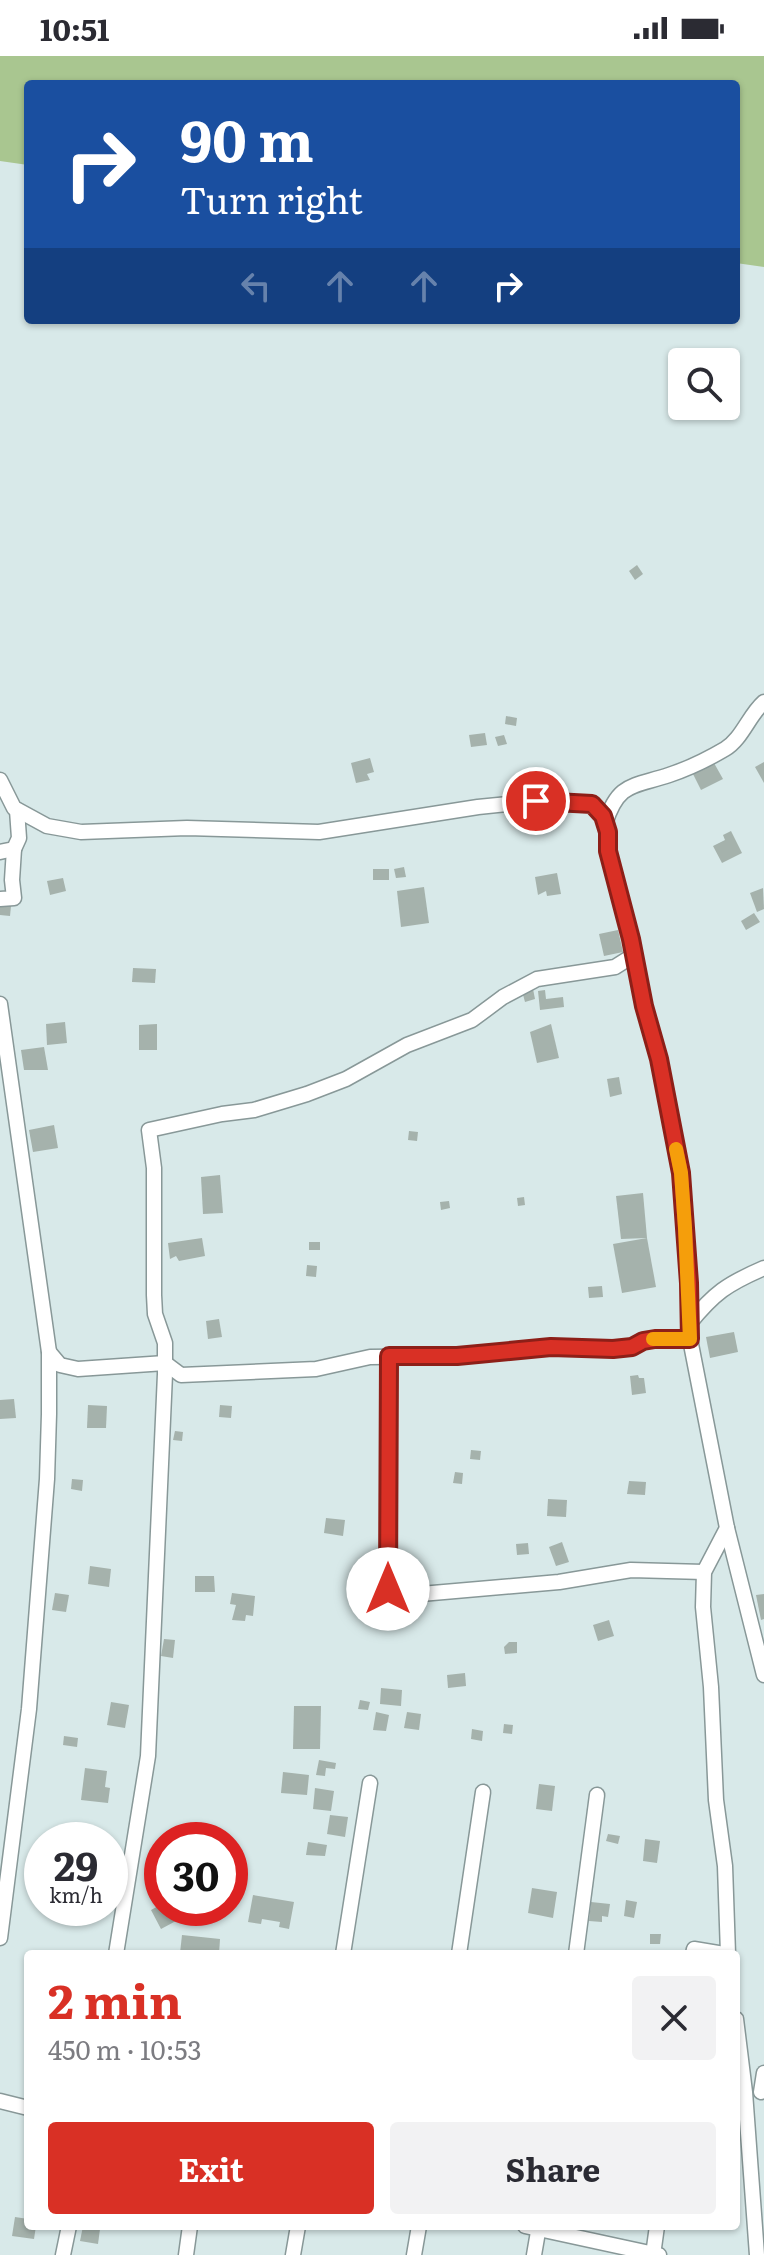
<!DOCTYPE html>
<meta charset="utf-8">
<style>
:root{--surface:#fff;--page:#f2f2f3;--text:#2b2b33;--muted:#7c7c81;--accent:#d93025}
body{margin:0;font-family:Literata,serif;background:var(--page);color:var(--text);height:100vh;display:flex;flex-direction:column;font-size:30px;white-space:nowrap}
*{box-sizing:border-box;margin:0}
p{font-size:26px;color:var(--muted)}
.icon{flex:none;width:44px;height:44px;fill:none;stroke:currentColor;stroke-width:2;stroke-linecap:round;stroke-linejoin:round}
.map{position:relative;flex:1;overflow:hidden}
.panel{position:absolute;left:24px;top:1894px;width:716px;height:280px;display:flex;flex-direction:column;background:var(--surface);border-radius:8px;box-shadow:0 2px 6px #0004}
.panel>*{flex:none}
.top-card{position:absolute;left:24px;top:24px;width:716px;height:244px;border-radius:8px;box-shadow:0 2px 6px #0004;background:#1a4fa0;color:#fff;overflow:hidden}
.controls{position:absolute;left:668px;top:292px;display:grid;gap:16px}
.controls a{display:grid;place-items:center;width:72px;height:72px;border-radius:8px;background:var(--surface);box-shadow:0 2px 6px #0004;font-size:40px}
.speed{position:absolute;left:24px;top:1766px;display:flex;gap:16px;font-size:40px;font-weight:700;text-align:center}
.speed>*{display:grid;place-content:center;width:104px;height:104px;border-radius:50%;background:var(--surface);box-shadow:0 2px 6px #0004;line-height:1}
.speed small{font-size:20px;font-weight:400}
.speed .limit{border:12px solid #d22;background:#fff;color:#111}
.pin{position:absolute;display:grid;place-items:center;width:68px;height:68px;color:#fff;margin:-34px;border:4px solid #fff;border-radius:50%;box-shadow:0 2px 8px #0007}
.me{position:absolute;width:88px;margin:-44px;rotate:0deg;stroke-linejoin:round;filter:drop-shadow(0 0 6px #0008)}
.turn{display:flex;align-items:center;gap:28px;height:168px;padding:0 24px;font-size:36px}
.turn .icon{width:104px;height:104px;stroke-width:2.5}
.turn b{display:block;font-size:56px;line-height:68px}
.lanes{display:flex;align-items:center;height:76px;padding:0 24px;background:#0003;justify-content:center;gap:40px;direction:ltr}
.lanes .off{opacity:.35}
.round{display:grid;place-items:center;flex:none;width:84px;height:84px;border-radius:8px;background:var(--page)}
.overview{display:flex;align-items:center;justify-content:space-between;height:136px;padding:0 24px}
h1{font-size:48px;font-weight:700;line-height:60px;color:var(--accent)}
.button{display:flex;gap:16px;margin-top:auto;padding:16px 24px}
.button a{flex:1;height:92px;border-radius:8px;background:var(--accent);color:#fff;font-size:32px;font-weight:700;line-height:92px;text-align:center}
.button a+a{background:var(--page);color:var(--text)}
.status{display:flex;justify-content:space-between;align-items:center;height:56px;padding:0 40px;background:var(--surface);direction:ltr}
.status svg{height:22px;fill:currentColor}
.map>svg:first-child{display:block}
.green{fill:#a9c690}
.building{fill:#a5b2ac}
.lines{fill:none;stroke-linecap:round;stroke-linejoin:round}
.minor-casing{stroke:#889898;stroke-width:17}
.minor{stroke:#fff;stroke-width:14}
.route-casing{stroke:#8d1f18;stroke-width:20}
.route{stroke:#d93025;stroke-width:14}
.slow{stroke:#f59e0b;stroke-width:14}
</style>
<div class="status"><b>10:51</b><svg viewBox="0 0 49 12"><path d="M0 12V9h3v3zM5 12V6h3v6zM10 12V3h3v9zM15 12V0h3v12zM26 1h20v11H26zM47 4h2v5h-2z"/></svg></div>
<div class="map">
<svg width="764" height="2199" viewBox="0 0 764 2199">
<rect width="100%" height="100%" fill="#d8e9e9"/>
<polygon class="green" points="0,0 764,0 764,211 736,207 736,28 28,28 28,109 0,105"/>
<g class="building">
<polygon points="637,509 643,518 635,524 629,515"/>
<polygon points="506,660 517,662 516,670 505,668"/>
<polygon points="485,677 487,689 471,691 469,679"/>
<polygon points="504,679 507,688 498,690 495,681"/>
<polygon points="370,702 374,716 367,718 370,724 356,727 351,707"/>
<polygon points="764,706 764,727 755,711"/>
<polygon points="714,707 723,723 701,734 693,718"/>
<polygon points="514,724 521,725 519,735 512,734"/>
<polygon points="731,775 742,797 722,807 713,790 725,784 723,779"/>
<polygon points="404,811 406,821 396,822 394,813"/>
<rect x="373" y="813" width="16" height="11"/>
<polygon points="557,817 561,838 547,840 546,835 538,839 535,821"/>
<polygon points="63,822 66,835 50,839 47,825"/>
<polygon points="424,831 429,867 401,871 397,835"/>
<polygon points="763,832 764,853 757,856 750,837"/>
<polygon points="0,849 11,850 10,860 0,859"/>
<polygon points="754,857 760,866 746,874 741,865"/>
<polygon points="618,874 623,896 604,900 599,878"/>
<polygon points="133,912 156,913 155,927 132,926"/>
<polygon points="533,933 535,943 525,946 522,935"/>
<polygon points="545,934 546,943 563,941 564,951 540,954 538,935"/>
<polygon points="65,966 67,987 47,989 46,968"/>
<polygon points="157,968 157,994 139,994 139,969"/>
<polygon points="551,968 559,1002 537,1007 530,976"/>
<polygon points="44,991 48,1014 24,1014 21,994"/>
<polygon points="619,1021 622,1038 610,1041 607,1023"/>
<polygon points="54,1069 58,1092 33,1096 29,1074"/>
<polygon points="409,1075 418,1076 417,1085 408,1084"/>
<polygon points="220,1119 223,1157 203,1158 201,1121"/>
<polygon points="643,1137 647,1182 621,1183 616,1140"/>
<polygon points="524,1141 525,1149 518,1150 517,1142"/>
<polygon points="449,1145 450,1152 441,1154 440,1146"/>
<polygon points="202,1182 205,1200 179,1205 176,1200 170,1203 168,1187"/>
<polygon points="647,1182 656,1231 622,1237 613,1188"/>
<rect x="309" y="1186" width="11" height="8"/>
<polygon points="307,1209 317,1210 316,1221 306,1220"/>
<polygon points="602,1230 603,1241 589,1242 588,1231"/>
<polygon points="219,1263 222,1281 208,1283 206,1265"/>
<polygon points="734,1276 738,1296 710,1302 706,1281"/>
<polygon points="638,1319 639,1322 644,1322 646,1337 632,1339 630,1320"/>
<polygon points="14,1343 16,1362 0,1363 0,1344"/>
<polygon points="88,1349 107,1350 106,1372 87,1372"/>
<polygon points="220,1349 232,1350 231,1362 219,1361"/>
<polygon points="175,1375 183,1376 182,1385 173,1384"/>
<polygon points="471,1394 481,1395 480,1404 470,1403"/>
<polygon points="455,1416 463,1417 462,1428 453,1427"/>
<polygon points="72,1423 83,1424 82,1435 71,1433"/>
<polygon points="629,1425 646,1426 645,1439 627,1438"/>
<polygon points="548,1443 567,1444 566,1461 547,1460"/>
<polygon points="326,1462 345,1464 343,1480 324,1477"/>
<polygon points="562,1486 569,1506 556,1510 549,1491"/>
<polygon points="528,1487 529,1498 517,1499 516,1488"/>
<polygon points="90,1510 111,1513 109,1531 88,1528"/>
<polygon points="356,1513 368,1514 367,1526 354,1524"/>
<polygon points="195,1520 214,1520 215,1536 195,1536"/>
<polygon points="55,1537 69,1539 66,1556 52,1554"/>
<polygon points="232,1537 255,1540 253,1560 246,1559 245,1565 232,1564 236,1549 230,1548"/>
<polygon points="764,1538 764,1563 761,1564 756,1539"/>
<polygon points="609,1564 614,1580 598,1585 593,1569"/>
<polygon points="164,1583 175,1584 173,1602 161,1600"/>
<polygon points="509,1586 517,1586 517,1597 505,1598 504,1591"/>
<polygon points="465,1617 466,1630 448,1632 447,1619"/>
<polygon points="381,1632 402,1634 401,1650 380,1648"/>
<polygon points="360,1644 370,1646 368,1654 358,1653"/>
<polygon points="111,1646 129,1649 125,1672 107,1669"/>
<polygon points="294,1650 321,1650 320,1693 293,1693"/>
<polygon points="376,1656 389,1659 386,1675 373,1674"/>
<polygon points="407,1656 421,1658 419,1674 404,1672"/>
<polygon points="504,1668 513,1669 512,1678 503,1677"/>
<polygon points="472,1673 483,1675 482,1685 471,1683"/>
<polygon points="64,1680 78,1682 77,1691 63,1689"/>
<polygon points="319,1704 336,1707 335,1713 326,1712 325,1720 316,1719"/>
<polygon points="85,1712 107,1715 105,1731 110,1732 108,1747 81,1744"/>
<polygon points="283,1716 309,1719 307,1739 281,1737"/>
<polygon points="539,1728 555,1730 552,1755 536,1753"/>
<polygon points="315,1732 334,1735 331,1755 313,1753"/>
<polygon points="330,1759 348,1761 345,1781 327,1778"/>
<polygon points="608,1778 620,1780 618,1788 606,1785"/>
<polygon points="645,1783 660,1785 657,1807 643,1805"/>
<polygon points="308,1786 327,1789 325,1800 306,1799"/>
<polygon points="532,1832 557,1836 553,1862 528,1857"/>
<polygon points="253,1839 294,1846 289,1873 279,1871 280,1866 262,1863 261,1868 248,1866"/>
<polygon points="626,1844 637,1846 634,1862 624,1860"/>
<polygon points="591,1846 610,1848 608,1861 602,1860 602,1866 589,1865"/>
<polygon points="162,1848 162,1852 184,1852 187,1859 161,1873 151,1854"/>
<polygon points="650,1878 661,1878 660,1888 650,1888"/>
<polygon points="182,1879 220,1883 219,1898 180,1897"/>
<polygon points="15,2161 28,2163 28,2170 36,2170 34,2183 12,2180"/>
<polygon points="83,2170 100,2173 98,2188 80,2185"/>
</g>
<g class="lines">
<g class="minor-casing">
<g id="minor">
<polyline points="0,724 14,752 47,770 81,776 187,772 319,776 478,751 536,745 592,748 603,760 608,776 608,795 631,883 644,950 659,1003 681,1117 689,1227 689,1278 727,1472 704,1516 703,1551 711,1631 716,1744 725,1810 728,1898"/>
<path d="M605 768C618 726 633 731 669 719 687 713 708 703 725 693 742 683 749 659 764 646"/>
<polyline points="0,796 14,793 19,782 17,754"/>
<polyline points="0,843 14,842 12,824 14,793"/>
<polyline points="0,948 49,1296 49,1358 47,1423 29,1653 0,1882"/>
<path d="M689 1268C714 1237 727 1228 764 1212"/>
<polyline points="49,1296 60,1309 78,1313 165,1307 181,1319 316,1313 370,1301 457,1300 551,1291 613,1293 632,1291 643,1285 655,1283 690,1283"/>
<polyline points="389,1300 388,1533 398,1539 421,1538 559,1526 631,1514 704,1516"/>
<polyline points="727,1472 764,1619"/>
<polyline points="116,1898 148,1700 165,1318 165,1287 155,1258 154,1239 154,1112 149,1074 222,1058 254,1054 307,1038 346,1023 407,989 472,964 503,941 537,923 615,911 634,899"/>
<polyline points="343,1898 370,1727"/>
<polyline points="459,1898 483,1736"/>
<polyline points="576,1898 597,1739"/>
<polyline points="693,1898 694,1893 724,1898"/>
<polyline points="736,1963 745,2036 757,2199"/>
<polyline points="761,2036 764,2017"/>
<polyline points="0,2045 28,2052"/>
<polyline points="525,2170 659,2199"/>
<polyline points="63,2199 69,2170"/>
<polyline points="186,2199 190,2170"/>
<polyline points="293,2199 298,2170"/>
<polyline points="414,2199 419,2170"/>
<polyline points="534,2199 539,2170"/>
<polyline points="653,2199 657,2170"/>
</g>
</g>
<use href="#minor" class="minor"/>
</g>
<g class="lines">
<g class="route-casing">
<polyline id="route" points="388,1533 389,1300 457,1300 551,1291 613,1293 632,1291 643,1285 655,1283 690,1283 689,1227 681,1117 659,1003 644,950 631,883 608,795 608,776 603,760 592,748 536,745"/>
</g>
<use href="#route" class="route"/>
<polyline class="slow" points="653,1283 690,1283 685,1172 681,1117 676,1093"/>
</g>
</svg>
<div class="controls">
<a><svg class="icon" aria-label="search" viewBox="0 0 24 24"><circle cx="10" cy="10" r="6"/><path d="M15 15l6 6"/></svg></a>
</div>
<div class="speed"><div>29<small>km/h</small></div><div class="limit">30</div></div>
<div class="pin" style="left:536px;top:745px;background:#d93025"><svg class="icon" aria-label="arrive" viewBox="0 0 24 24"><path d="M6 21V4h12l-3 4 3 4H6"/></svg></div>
<svg class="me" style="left:388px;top:1533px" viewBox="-20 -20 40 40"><circle r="19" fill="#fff"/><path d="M0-13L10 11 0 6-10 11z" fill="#d93025"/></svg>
<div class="top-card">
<div class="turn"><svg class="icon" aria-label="right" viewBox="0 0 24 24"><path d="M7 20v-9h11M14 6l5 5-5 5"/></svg><div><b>90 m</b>Turn right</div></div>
<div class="lanes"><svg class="icon off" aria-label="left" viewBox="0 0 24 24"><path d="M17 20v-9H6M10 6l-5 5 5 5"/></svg><svg class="icon off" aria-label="ahead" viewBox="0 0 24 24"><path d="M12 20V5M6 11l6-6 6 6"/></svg><svg class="icon off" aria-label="ahead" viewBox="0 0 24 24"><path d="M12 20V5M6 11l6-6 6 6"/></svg><svg class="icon" aria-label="right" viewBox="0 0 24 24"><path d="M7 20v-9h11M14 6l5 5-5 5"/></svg></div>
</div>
<section class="panel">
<div class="overview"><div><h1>2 min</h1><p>450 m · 10:53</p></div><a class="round"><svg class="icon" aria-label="close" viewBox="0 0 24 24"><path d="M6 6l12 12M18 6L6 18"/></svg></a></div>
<div class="button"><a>Exit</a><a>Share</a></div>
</section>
</div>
